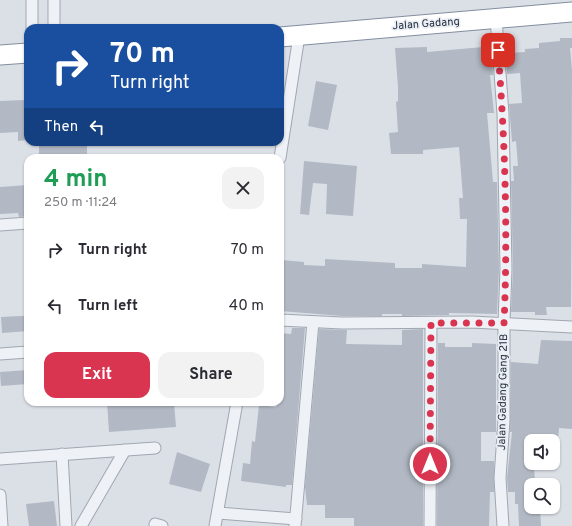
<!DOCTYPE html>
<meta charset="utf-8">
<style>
:root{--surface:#fff;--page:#f2f2f3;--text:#2b2b33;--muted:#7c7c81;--accent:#d93450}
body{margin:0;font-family:Overpass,sans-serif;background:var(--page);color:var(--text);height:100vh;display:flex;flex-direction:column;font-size:15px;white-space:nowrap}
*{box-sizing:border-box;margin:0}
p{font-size:13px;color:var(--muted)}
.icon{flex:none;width:22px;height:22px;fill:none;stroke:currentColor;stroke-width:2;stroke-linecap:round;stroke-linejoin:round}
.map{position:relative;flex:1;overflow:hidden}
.drawer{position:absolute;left:24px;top:154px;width:260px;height:252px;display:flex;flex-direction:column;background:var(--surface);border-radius:12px;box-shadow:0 1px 3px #0004}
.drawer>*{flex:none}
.banner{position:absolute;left:24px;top:24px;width:260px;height:122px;border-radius:12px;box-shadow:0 1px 3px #0004;background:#1a4fa0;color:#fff;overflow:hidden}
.controls{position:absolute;left:524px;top:434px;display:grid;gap:8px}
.controls a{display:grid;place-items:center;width:36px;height:36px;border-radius:8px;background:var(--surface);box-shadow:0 1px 3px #0004;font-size:20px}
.pin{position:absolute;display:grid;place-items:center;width:34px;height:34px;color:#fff;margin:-17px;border-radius:8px;box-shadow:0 2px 6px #0006}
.me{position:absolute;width:44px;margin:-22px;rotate:0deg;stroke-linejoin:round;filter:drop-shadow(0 0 3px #0008)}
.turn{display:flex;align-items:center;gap:14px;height:84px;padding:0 20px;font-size:18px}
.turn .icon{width:52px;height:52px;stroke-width:2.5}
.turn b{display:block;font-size:28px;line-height:34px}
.then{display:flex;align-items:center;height:38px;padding:0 20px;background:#0003;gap:8px;font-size:15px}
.round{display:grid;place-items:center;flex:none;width:42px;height:42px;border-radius:12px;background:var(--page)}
.headline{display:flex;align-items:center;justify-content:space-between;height:68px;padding:0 20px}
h1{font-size:24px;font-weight:700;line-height:30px;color:#1e9e55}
.primary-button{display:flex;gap:8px;margin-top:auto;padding:8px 20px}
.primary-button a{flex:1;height:46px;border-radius:12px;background:var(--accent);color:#fff;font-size:16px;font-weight:700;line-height:46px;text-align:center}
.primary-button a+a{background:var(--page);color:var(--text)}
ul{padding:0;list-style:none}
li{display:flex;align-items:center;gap:12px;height:56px;padding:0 20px}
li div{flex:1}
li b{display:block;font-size:15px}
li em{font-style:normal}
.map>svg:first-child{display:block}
.building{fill:#b2b9c4}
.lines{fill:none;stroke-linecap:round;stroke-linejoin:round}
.minor-casing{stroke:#a0a7b1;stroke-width:13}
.trunk-casing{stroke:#828e9f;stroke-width:21}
.minor{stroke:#eef1f5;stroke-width:11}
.trunk{stroke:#fff;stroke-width:19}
.route{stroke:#d93450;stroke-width:7;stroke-dasharray:0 12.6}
.labels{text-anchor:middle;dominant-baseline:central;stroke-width:3.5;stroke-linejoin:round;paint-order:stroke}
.street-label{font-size:11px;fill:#242e3f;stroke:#ebeff5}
</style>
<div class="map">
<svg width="572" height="526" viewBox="0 0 572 526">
<rect width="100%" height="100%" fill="#dbe0e7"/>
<g class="building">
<polygon points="560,38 572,38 572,48 570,48 572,70 571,307 546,307 547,315 535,315 535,312 511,312 513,269 511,181 514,181 513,166 518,166 516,141 512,142 509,104 522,103 520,73 507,74 506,53 525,52 525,49 539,48 539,43 560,41"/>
<polygon points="427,47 427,52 483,47 484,49 491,49 493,75 490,75 494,113 487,113 493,182 497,182 499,269 497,314 449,313 449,315 402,316 402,314 382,314 382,316 342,316 280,311 281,260 304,262 304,265 325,266 325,259 395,263 395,268 422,268 422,264 466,267 467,219 460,219 459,198 463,198 459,147 423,150 423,154 391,154 389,133 398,132 396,102 398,101 398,87 395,48"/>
<polygon points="316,81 337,85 328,130 308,126"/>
<polygon points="25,100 28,100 28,140 18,141 18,132 0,133 0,101"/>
<rect x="39" y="142" width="48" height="16"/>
<polygon points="304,161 357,166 353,216 326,214 327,184 313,183 309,215 300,214"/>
<polygon points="28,185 28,216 19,217 18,213 0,214 0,187"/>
<polygon points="20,316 28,316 28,331 2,333 1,317"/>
<polygon points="292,328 305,328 292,485 286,485 286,487 241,481 243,463 250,464 252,441 255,442 259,405 276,407 277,402 280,402 280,333 291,334"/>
<polygon points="319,329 347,330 346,344 402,345 402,330 423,329 423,526 354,526 354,518 325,518 325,505 307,505 305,487"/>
<polygon points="541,340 572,341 572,429 559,428 558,440 539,438 538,441 531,440 531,463 534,463 535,485 531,485 531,507 540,507 541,526 519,526 518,504 515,504 515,492 508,492 507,478 512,432 510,432 511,362 538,364"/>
<polygon points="438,343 445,343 445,347 472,347 472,343 496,344 496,432 481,432 481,461 494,461 494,492 490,492 489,526 437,526"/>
<polygon points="28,370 28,384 1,386 0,372"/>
<polygon points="107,402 174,402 176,427 109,432"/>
<polygon points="177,452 210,464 201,492 169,484"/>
<polygon points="54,501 57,526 29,526 26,504"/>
</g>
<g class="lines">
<g class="minor-casing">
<g id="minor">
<polyline points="496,18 503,114 506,269 504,323 504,420 500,478 503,526"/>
<polyline points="32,28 32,0"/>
<polyline points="54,28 54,0"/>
<polyline points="280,158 299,36"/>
<polyline points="0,225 28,223"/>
<polyline points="280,320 342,323 472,322 572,327"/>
<polyline points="0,354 28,352"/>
<polyline points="62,454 66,526"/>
<polyline points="0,459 155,448"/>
<polyline points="0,495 2,526"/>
<polyline points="218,513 296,519"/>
<polyline points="155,524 162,526"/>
<polyline points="81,526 125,450"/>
<polyline points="215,526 237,402"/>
<polyline points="295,526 313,322"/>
<polyline points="430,526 431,323"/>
</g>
</g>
<g class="trunk-casing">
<g id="trunk">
<polyline points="280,37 572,12"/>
<polyline points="0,55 28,53"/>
</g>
</g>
<use href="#minor" class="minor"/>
<use href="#trunk" class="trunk"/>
</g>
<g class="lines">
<path class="route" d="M430 464 431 323H504C508 233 505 140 498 50"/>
</g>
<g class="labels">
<g class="street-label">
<text transform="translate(426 24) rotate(-4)">Jalan Gadang</text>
<text transform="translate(503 392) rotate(-89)">Jalan Gadang Gang 21B</text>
</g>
</g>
</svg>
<div class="controls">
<a><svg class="icon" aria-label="sound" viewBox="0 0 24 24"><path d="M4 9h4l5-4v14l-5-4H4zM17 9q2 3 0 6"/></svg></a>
<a><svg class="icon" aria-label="search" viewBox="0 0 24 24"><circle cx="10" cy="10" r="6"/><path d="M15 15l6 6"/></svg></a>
</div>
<div class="pin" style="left:498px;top:50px;background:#d93025"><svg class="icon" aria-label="arrive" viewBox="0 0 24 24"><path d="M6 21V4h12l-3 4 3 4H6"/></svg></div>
<svg class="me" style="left:430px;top:464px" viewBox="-20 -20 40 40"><circle r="17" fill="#d93450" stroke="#fff" stroke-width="3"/><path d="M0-11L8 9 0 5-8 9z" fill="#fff"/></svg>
<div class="banner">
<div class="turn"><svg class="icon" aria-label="right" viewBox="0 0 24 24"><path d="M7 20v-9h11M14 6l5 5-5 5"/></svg><div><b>70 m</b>Turn right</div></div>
<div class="then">Then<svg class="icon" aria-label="left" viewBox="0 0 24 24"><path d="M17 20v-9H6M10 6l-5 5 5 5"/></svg></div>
</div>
<section class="drawer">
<div class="headline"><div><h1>4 min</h1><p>250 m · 11:24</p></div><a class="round"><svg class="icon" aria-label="close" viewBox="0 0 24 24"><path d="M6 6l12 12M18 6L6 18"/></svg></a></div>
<ul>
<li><svg class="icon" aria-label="right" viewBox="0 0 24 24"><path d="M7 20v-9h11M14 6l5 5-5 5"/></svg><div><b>Turn right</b></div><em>70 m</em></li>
<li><svg class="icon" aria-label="left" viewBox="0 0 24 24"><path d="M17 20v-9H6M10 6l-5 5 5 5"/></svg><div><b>Turn left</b></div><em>40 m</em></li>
</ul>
<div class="primary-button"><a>Exit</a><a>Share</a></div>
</section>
</div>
